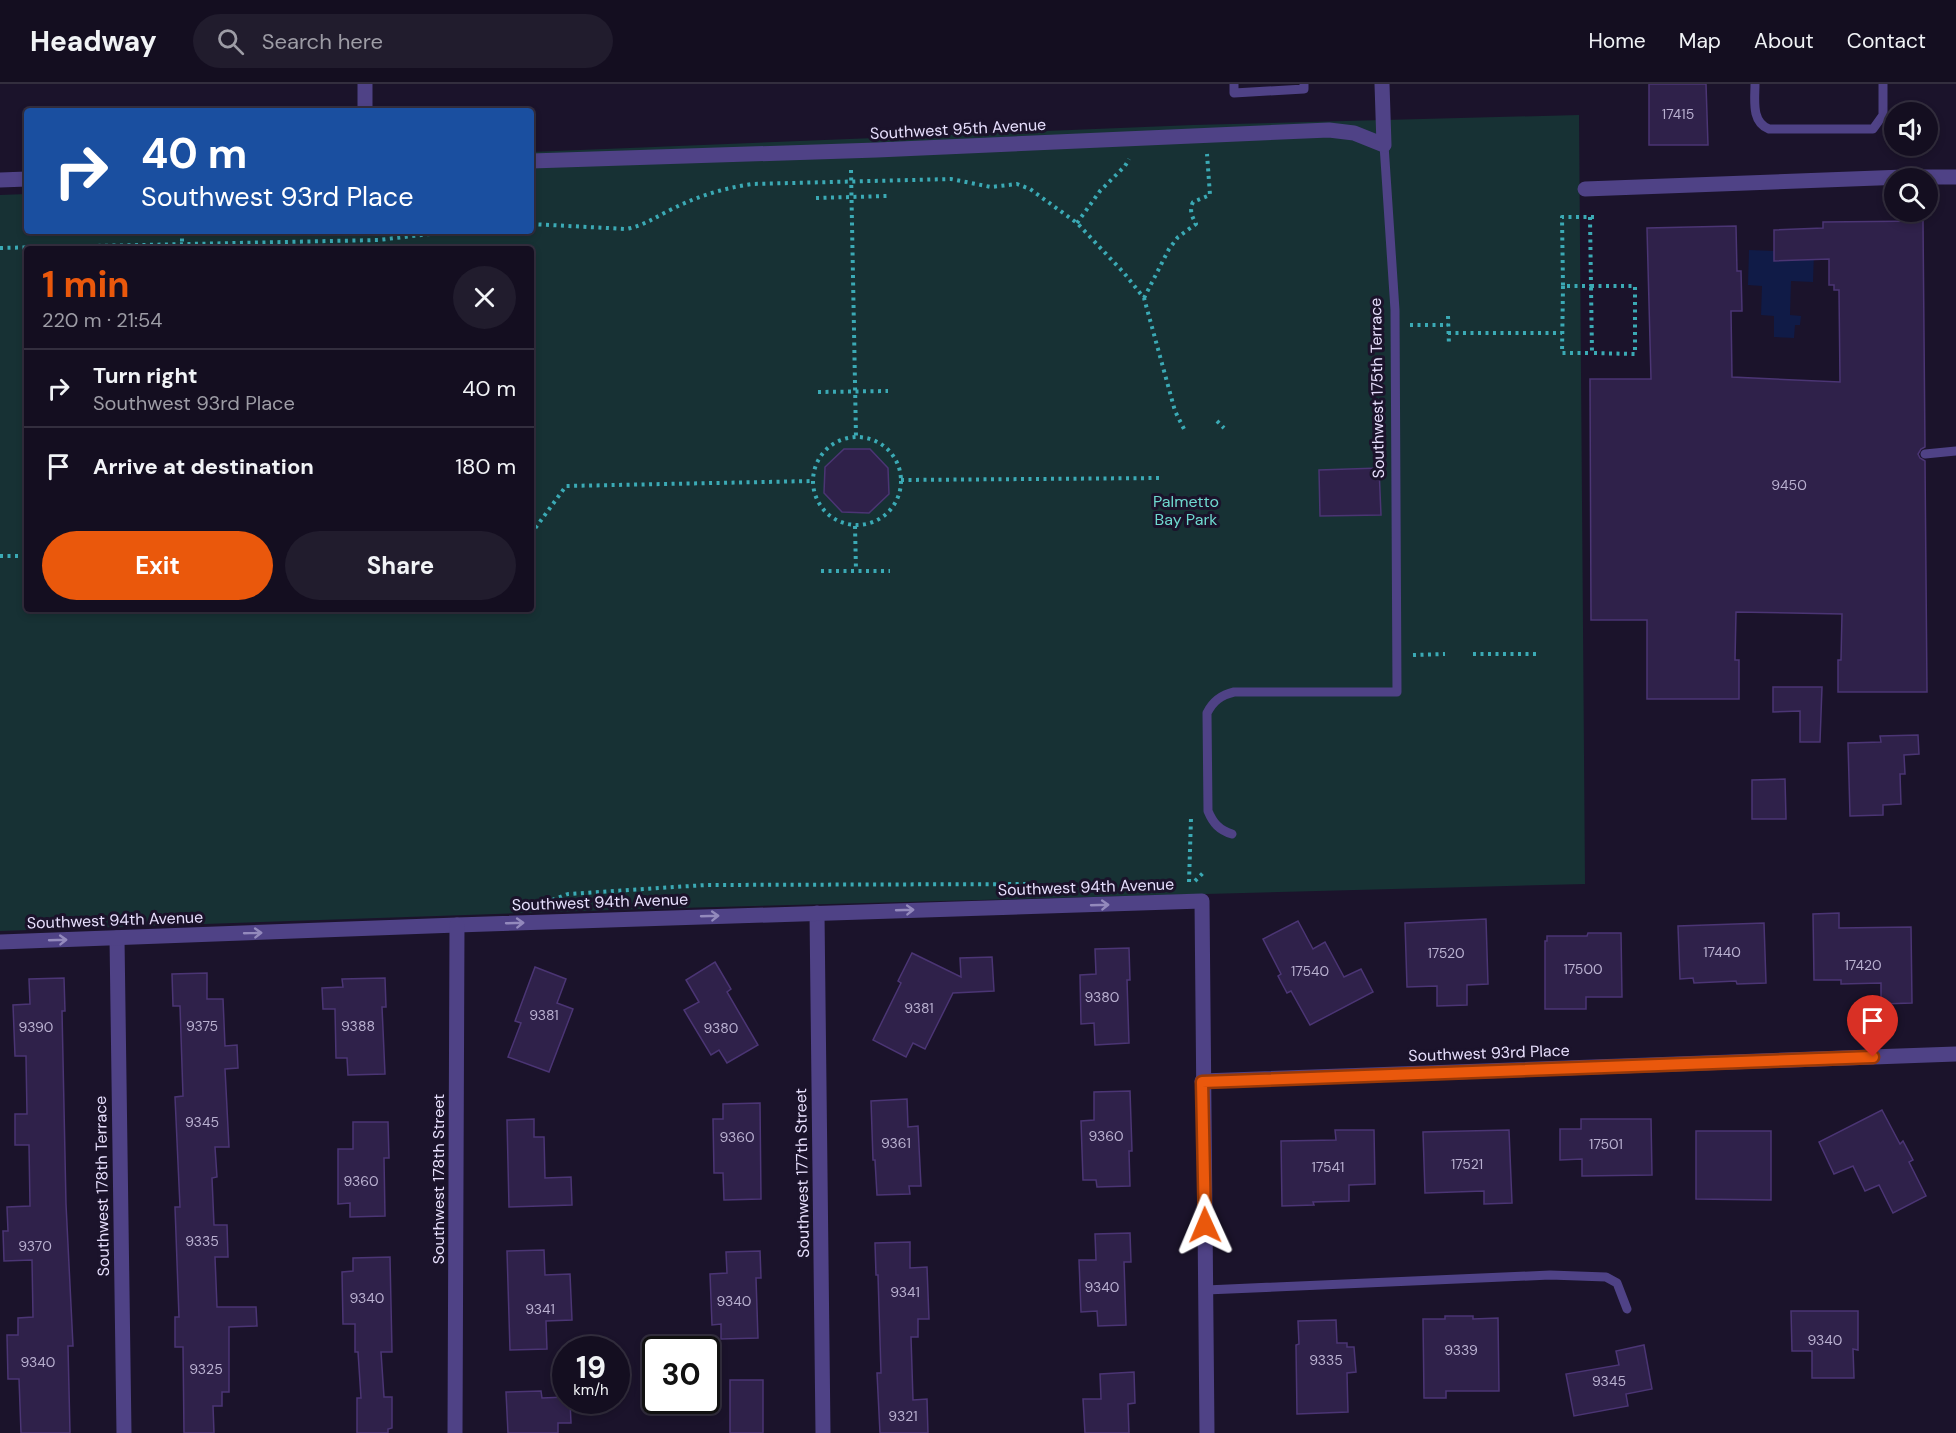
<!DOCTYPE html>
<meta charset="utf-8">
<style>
:root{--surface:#140e20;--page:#211c2d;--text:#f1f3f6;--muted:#9d9ca5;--line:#332e3e;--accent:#ea580c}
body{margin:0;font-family:"DM Sans",sans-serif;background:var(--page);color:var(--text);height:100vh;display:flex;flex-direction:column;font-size:22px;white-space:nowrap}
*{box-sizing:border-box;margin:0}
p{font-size:20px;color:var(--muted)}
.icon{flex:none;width:33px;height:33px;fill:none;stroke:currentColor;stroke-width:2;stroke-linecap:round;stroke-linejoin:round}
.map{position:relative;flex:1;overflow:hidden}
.drawer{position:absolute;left:24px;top:162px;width:510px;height:366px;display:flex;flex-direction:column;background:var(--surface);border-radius:6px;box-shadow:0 3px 9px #0003,0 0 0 2px var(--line)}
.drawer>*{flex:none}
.top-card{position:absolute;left:24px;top:24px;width:510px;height:126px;border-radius:6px;box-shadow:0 3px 9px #0003,0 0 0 2px var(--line);background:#1a4fa0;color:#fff;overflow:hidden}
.tools{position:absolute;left:1884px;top:18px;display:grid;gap:12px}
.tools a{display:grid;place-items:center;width:54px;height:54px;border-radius:50%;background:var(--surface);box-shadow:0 3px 9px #0003,0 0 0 2px var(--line);font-size:30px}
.speed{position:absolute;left:552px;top:1252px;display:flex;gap:12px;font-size:30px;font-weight:700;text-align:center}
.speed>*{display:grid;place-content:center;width:78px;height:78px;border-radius:50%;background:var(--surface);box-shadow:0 3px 9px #0003,0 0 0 2px var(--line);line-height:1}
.speed small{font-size:15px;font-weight:400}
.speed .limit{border:3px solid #111;border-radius:9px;background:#fff;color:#111}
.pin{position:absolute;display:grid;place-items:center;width:51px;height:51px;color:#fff;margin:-62px -26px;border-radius:50% 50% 50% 0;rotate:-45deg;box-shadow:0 0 6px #0007}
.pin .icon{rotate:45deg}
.me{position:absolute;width:66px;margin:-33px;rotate:359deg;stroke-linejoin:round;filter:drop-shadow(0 0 4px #0008)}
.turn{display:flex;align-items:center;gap:21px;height:126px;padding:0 18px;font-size:27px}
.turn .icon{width:78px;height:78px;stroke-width:2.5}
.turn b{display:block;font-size:42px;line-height:51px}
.round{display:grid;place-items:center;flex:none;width:63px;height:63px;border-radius:32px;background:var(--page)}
.summary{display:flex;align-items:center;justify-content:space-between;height:102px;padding:0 18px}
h1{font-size:36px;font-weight:700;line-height:45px;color:var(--accent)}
.primary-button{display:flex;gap:12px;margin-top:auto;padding:12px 18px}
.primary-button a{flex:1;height:69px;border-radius:36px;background:var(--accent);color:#fff;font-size:24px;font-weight:700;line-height:69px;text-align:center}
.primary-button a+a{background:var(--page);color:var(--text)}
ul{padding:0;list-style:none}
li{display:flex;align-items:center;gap:18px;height:78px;padding:0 18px;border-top:2px solid var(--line)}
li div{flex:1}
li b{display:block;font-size:22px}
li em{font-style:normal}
header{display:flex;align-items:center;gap:36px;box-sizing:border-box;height:84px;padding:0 30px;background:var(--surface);border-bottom:2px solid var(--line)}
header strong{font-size:28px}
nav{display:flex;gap:33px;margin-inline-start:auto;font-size:21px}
.search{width:420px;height:54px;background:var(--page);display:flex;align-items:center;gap:15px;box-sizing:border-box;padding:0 21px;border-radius:33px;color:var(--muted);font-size:22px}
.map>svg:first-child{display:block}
.green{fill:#173134;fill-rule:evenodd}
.water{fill:#101b47}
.building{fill:#2f214a;stroke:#4b3574;stroke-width:1.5}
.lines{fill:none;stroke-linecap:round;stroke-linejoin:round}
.path{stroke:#3baab5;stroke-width:4;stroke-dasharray:3 4.5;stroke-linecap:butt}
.service{stroke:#4f4286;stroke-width:9}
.minor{stroke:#4f4286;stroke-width:15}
.oneway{stroke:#9389bc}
.route-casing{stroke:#983908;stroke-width:15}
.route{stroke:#ea580c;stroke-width:10}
.labels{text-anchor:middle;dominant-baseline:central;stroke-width:6;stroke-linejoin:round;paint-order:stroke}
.number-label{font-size:14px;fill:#b9b0d0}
.street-label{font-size:16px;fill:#e7dffd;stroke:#1b132b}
.park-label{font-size:16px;fill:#6fd9cf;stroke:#1b132b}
</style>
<header>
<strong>Headway</strong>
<div class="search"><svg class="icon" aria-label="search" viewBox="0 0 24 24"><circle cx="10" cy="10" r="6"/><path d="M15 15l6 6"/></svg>Search here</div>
<nav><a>Home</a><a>Map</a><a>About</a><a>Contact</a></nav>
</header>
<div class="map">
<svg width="1956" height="1349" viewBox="0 0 1956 1349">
<rect width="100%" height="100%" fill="#1b132b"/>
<path class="green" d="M1579 31 1585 800 642 825 0 847V111L27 110V147H531V68L1193 41ZM27 165H531V525H27Z"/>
<polygon class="water" points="1749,166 1774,167 1774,176 1814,168 1813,198 1791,197 1790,231 1801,232 1800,241 1795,241 1794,254 1774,253 1774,232 1761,231 1762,202 1748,201"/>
<g class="building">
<polygon points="1649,0 1706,0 1708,61 1649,61"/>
<polygon points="1923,137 1925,363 1921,365 1918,370 1920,374 1925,377 1927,608 1838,608 1838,576 1841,576 1842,530 1736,528 1735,576 1739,576 1739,615 1647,615 1647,536 1591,536 1590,295 1651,295 1647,144 1736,142 1737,187 1741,187 1742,227 1731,227 1732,293 1840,298 1839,206 1834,206 1834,201 1829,201 1829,175 1774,177 1774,146 1823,144 1823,138"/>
<polygon points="844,365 870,365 888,384 889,410 869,429 842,428 824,409 825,383"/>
<polygon points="1379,384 1381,431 1320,432 1319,386"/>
<polygon points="1773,603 1822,603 1820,658 1800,658 1800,627 1773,628"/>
<polygon points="1918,651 1919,670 1904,671 1905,690 1900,690 1901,720 1883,721 1883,731 1850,732 1848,659 1881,658 1880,652"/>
<polygon points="1785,695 1786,735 1752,735 1752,696"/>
<polygon points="1839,829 1839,844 1911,843 1912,919 1881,920 1881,899 1841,900 1841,896 1814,896 1813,830"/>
<polygon points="1486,835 1488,900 1467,901 1467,921 1437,922 1437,902 1407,903 1405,839"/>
<polygon points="1298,837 1313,865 1325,858 1344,893 1361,885 1373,908 1310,941 1291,907 1287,909 1278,892 1281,890 1263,855"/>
<polygon points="1764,839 1766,899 1737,900 1736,897 1694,899 1693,894 1680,895 1678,842"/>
<polygon points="1588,849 1621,849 1622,913 1586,913 1586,925 1545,925 1545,857 1547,857 1547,852 1587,852"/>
<polygon points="1129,864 1130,896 1127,896 1129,959 1095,961 1094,939 1081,940 1080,891 1096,890 1095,865"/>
<polygon points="912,869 961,893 960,874 992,873 994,907 953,909 925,965 913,959 906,973 873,956 901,899 898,897"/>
<polygon points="715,878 731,905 727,908 758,961 727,979 719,966 711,971 684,926 699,918 686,896"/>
<polygon points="535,883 566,895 557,919 573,925 549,988 508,973 521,939 515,937"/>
<polygon points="207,889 207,915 223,915 225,962 237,961 238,984 225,985 229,1063 215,1063 217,1093 212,1094 214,1141 227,1141 228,1173 215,1173 217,1223 256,1223 257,1242 229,1243 229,1308 222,1308 222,1322 213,1322 214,1349 184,1349 183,1263 175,1263 175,1233 179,1233 175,1123 180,1123 175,1013 183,1012 180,922 173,922 172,890"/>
<polygon points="64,894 65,927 62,927 66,1120 73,1262 68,1262 70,1349 21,1349 19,1295 8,1295 7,1251 18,1251 18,1234 33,1233 32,1176 4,1177 3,1147 8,1147 7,1123 30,1122 29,1061 15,1061 15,1030 27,1030 26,972 15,972 13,921 30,920 29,895"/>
<polygon points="385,894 386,923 382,923 385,990 348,991 347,974 336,974 335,925 323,925 322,904 343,903 342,895"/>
<polygon points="1130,1007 1132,1067 1129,1067 1130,1102 1097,1103 1096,1096 1083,1096 1081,1037 1094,1036 1094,1008"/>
<polygon points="907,1015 908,1043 918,1042 921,1102 909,1102 910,1110 877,1111 875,1076 873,1076 871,1017"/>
<polygon points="760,1019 761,1115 724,1116 723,1089 714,1089 713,1035 723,1035 723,1020"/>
<polygon points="1882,1026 1900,1060 1903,1057 1913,1076 1909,1078 1926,1112 1893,1129 1879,1101 1865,1107 1853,1082 1834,1090 1819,1058"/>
<polygon points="534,1035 534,1053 544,1053 545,1094 571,1093 572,1121 509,1123 507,1036"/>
<polygon points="1581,1035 1651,1035 1652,1091 1582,1092 1582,1075 1560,1076 1560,1045 1581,1045"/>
<polygon points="353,1038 388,1038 389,1074 384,1074 385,1132 350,1133 350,1119 338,1120 338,1065 353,1065"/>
<polygon points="1335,1046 1374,1046 1375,1100 1349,1101 1349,1117 1313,1118 1314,1121 1282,1122 1281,1057 1336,1056"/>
<polygon points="1509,1046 1512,1119 1484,1120 1484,1107 1425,1109 1423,1048"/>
<polygon points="1696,1047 1771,1047 1771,1116 1696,1115"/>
<polygon points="1130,1149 1131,1178 1124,1178 1126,1241 1098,1242 1097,1227 1081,1228 1079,1176 1096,1176 1095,1150"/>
<polygon points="910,1158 910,1184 927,1183 929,1235 918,1235 918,1253 911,1253 913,1316 927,1315 928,1349 880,1349 877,1289 881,1289 878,1191 876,1191 875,1159"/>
<polygon points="544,1166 545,1191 570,1190 572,1236 546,1237 547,1265 510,1266 507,1167"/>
<polygon points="760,1167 761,1194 756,1194 758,1254 721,1255 721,1240 712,1241 710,1190 727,1189 726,1168"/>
<polygon points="390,1173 392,1268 381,1268 384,1313 392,1313 392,1344 388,1345 388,1349 357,1349 357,1314 361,1314 358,1268 355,1268 355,1240 343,1240 342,1188 353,1187 353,1174"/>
<polygon points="1791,1227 1858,1227 1858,1266 1853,1265 1854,1294 1812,1294 1812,1267 1792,1267"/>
<polygon points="1445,1232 1473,1232 1473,1235 1498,1234 1499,1307 1446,1307 1446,1314 1424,1314 1423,1235 1445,1235"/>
<polygon points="1336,1236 1337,1259 1347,1259 1347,1263 1354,1263 1356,1288 1347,1289 1348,1328 1297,1330 1296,1261 1299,1260 1298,1237"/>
<polygon points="1644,1261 1652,1305 1626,1310 1628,1322 1574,1332 1566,1290 1619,1281 1616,1267"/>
<polygon points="1134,1288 1135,1319 1128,1320 1129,1349 1085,1349 1083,1315 1101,1315 1100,1290"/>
<rect x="730" y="1296" width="33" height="53"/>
<polygon points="541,1307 542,1314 566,1313 566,1317 570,1317 571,1339 558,1339 558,1349 508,1349 506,1308"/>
</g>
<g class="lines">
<g class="path">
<polyline points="851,86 856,353"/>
<polyline points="816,114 887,112"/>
<polyline points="1590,133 1591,202 1563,202 1562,133 1595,133"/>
<polyline points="1077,139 1100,107 1125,82 1129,75"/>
<path d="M531 140 626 145C643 142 656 133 672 125 698 112 724 104 752 100L951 95 991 103 1017 100 1030 105 1077 139 1124 189 1144 214 1175 327 1184 345"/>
<polyline points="182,147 182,165"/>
<polyline points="0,164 378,156 456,147"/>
<polyline points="1563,202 1562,269 1592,269"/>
<polygon points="1591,202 1635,202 1635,270 1592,269"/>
<path d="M1144 214 1169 165 1178 153 1196 140C1192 132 1189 127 1193 118L1210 111 1207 70"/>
<polyline points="1448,232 1449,262"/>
<polyline points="1410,241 1448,241"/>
<polyline points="1448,249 1562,249"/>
<polyline points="818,308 888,307"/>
<polyline points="1217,337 1224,344"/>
<circle cx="857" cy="397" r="44"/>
<polyline points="901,396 1163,394"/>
<polyline points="1208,439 1216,427"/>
<polyline points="855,442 856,487"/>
<polyline points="531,450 566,402 813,397"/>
<polyline points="0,472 27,472"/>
<polyline points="821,487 890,487"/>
<polyline points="1473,570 1538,570"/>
<polyline points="1413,571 1445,570"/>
<polyline points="1195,797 1203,789"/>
<polyline points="1189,798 1191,734"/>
<polyline points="552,816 568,810 706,801 1038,800"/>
</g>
<g class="service">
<polyline points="1234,0 1234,9 1304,5 1304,0"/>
<path d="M1755 0C1755 16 1751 38 1769 45H1873L1883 31V0"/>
<polyline points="1925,370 1956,367"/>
<path d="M1232 750C1219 746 1213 739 1208 727L1207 629C1213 617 1221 611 1234 608H1397L1395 226 1384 61"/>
<polyline points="1206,1206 1550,1191 1606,1193 1617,1199 1627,1225"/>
</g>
<g class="minor">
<polyline points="365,0 365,27"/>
<polyline points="531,77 877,66 1329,46 1354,49 1384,61 1382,0"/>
<polyline points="0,96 27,95"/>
<polyline points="1585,105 1904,93 1956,93"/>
<polyline points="817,829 823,1349"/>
<polyline points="117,854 124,1349"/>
<polyline points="0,858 457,841 1202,817 1207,1349"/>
<polyline points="1202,997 1956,970"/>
<polyline points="455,1349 457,841"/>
</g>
</g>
<defs><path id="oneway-shaft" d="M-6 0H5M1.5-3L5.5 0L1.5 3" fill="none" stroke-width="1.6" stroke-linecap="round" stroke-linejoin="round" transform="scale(1.5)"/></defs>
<g class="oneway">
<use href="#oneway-shaft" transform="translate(1100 821) rotate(-2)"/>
<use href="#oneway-shaft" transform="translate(905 826) rotate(-2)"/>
<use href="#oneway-shaft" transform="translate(710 832) rotate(-2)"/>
<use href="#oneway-shaft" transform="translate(515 839) rotate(-2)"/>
<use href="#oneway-shaft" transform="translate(253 849) rotate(-2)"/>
<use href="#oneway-shaft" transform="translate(58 856) rotate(-2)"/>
</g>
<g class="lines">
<g class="route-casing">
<polyline id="route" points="1205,1141 1202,998 1873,973"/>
</g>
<use href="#route" class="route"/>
</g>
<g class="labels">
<g class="number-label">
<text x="1678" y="30">17415</text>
<text x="1789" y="401">9450</text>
<text x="1722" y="868">17440</text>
<text x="1446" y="869">17520</text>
<text x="1863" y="881">17420</text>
<text x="1583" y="885">17500</text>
<text x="1310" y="887">17540</text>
<text x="1102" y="913">9380</text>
<text x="919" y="924">9381</text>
<text x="544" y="931">9381</text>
<text x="202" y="942">9375</text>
<text x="358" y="942">9388</text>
<text x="36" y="943">9390</text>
<text x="721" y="944">9380</text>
<text x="202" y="1038">9345</text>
<text x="1106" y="1052">9360</text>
<text x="737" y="1053">9360</text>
<text x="896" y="1059">9361</text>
<text x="1606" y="1060">17501</text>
<text x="1467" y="1080">17521</text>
<text x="1328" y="1083">17541</text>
<text x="361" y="1097">9360</text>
<text x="202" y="1157">9335</text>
<text x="35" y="1162">9370</text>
<text x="1102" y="1203">9340</text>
<text x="905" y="1208">9341</text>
<text x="367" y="1214">9340</text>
<text x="734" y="1217">9340</text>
<text x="540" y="1225">9341</text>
<text x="1825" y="1256">9340</text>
<text x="1461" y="1266">9339</text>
<text x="1326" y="1276">9335</text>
<text x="38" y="1278">9340</text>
<text x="206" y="1285">9325</text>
<text x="1609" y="1297">9345</text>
<text x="903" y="1332">9321</text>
</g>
<g class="street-label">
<text transform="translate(958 45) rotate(-3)">Southwest 95th Avenue</text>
<text transform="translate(1377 304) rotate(-91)">Southwest 175th Terrace</text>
<text transform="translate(1086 803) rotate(-2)">Southwest 94th Avenue</text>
<text transform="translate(600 818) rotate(-2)">Southwest 94th Avenue</text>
<text transform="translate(115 836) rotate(-2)">Southwest 94th Avenue</text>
<text transform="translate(1489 969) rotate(-2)">Southwest 93rd Place</text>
<text transform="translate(802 1089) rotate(-91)">Southwest 177th Street</text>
<text transform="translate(438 1095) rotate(-90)">Southwest 178th Street</text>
<text transform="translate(102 1102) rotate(-91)">Southwest 178th Terrace</text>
</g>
<g class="park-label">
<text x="1186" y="417">Palmetto<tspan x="1186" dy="18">Bay Park</tspan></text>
</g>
</g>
</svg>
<div class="tools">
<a><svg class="icon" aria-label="sound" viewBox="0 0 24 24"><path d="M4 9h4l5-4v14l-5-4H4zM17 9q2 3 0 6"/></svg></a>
<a><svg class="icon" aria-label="search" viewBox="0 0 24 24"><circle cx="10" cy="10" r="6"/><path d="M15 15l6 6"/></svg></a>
</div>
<div class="speed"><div>19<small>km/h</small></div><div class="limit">30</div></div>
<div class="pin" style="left:1873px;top:973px;background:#d93025"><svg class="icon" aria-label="arrive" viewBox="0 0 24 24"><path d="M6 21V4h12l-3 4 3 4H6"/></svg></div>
<svg class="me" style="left:1205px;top:1141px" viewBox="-20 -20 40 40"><path d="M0-17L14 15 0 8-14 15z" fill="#ea580c" stroke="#fff" stroke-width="4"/></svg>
<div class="top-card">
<div class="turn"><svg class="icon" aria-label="right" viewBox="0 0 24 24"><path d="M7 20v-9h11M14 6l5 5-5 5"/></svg><div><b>40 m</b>Southwest 93rd Place</div></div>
</div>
<section class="drawer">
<div class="summary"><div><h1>1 min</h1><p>220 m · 21:54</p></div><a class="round"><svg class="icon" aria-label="close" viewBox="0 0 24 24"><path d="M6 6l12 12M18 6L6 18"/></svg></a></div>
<ul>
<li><svg class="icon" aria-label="right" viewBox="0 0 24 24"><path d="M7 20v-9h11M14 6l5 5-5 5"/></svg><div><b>Turn right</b><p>Southwest 93rd Place</p></div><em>40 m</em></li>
<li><svg class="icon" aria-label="arrive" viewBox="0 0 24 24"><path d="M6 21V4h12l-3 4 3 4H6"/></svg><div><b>Arrive at destination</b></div><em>180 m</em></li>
</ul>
<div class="primary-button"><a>Exit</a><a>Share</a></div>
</section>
</div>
